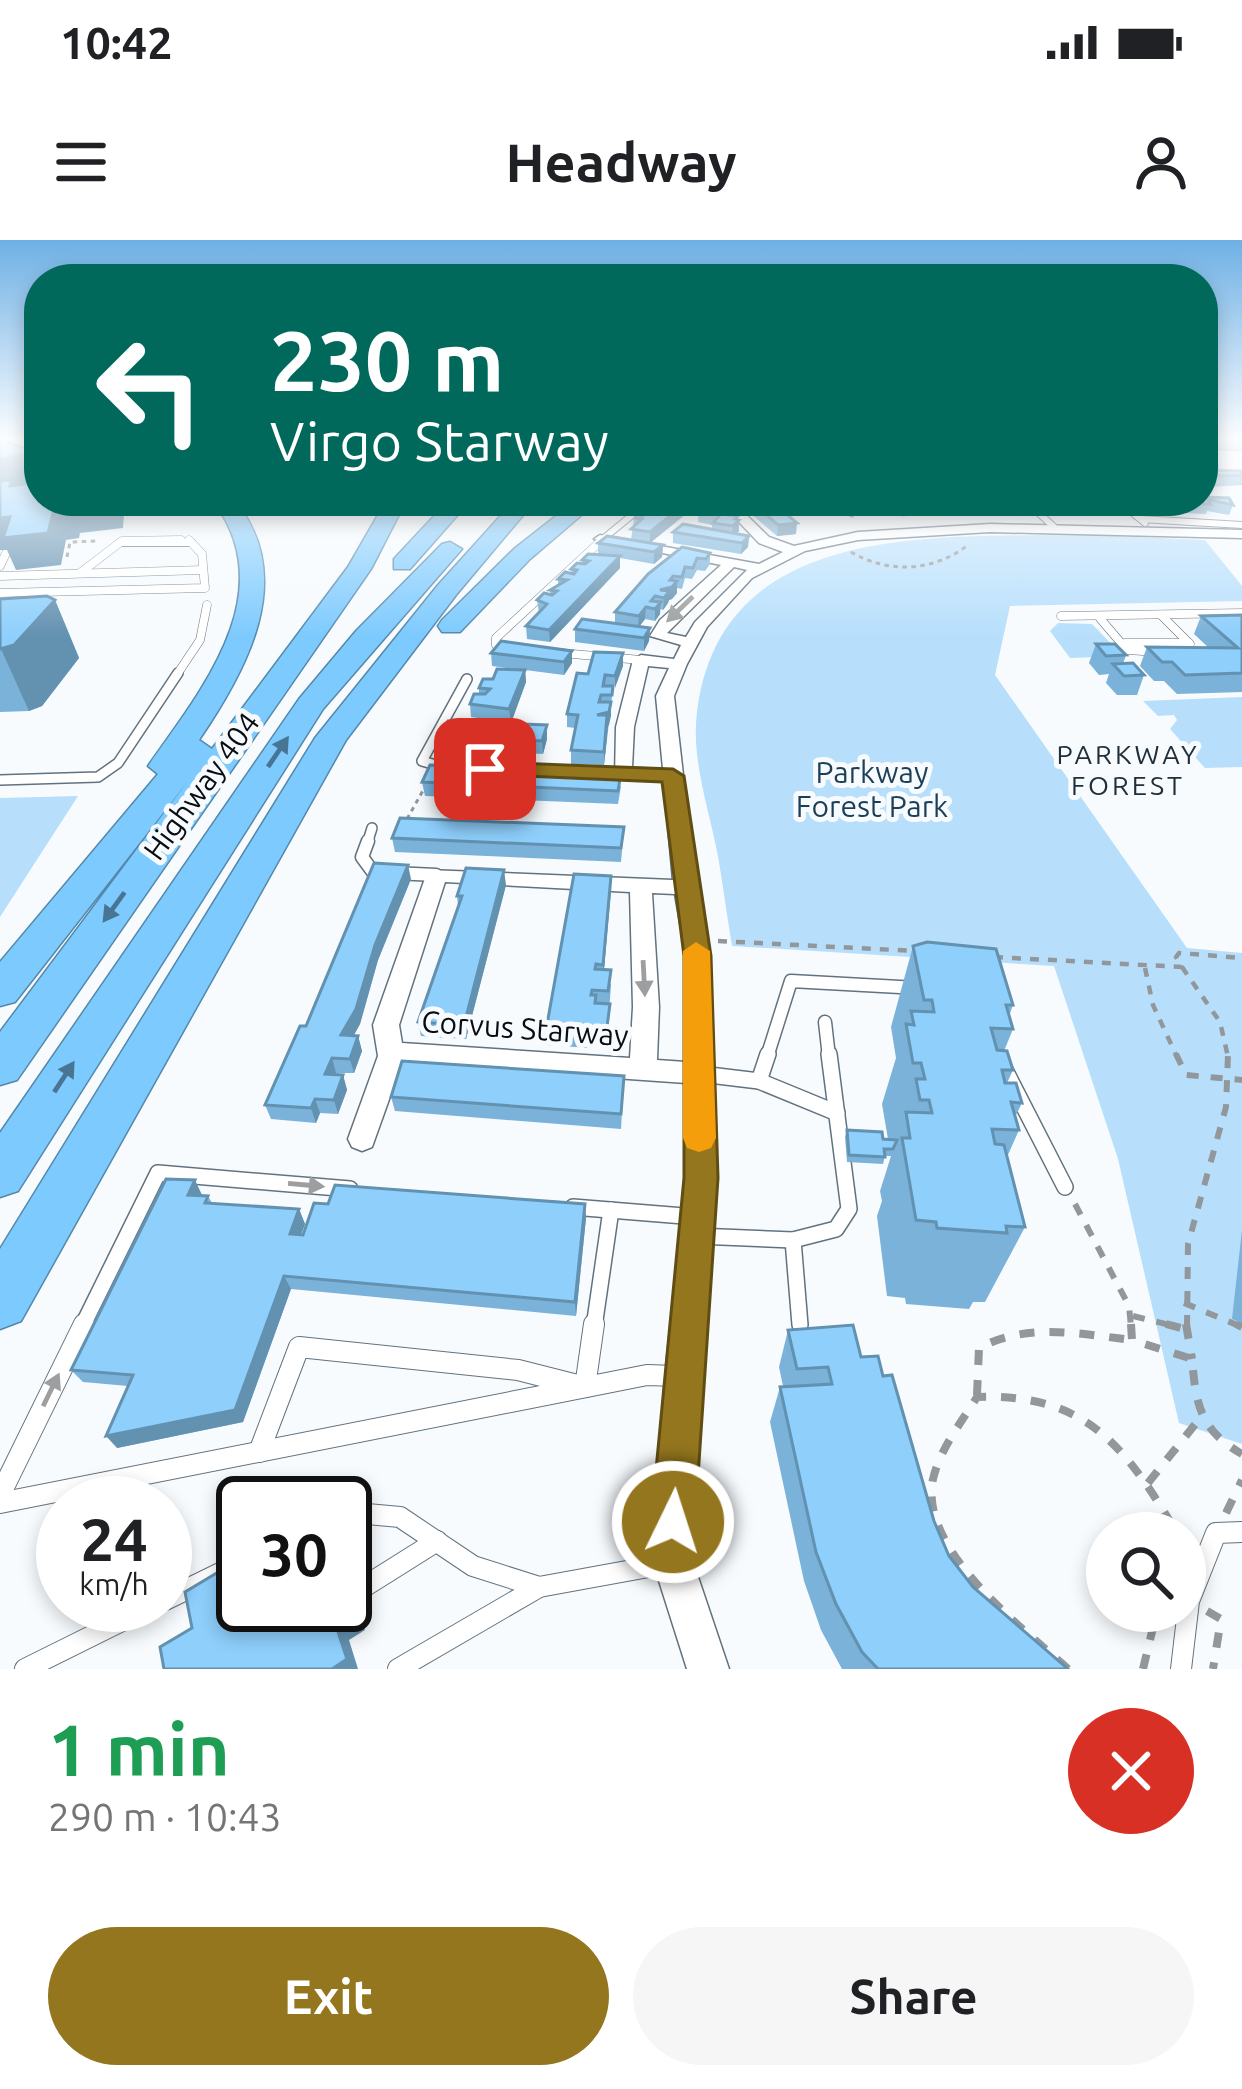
<!DOCTYPE html>
<meta charset="utf-8">
<style>
:root{--surface:#fff;--page:#f6f6f6;--text:#202124;--muted:#757577;--accent:#93761d}
body{margin:0;font-family:Ubuntu,sans-serif;background:var(--page);color:var(--text);height:100vh;display:flex;flex-direction:column;font-size:45px;white-space:nowrap}
*{box-sizing:border-box;margin:0}
p{font-size:39px;color:var(--muted)}
.icon{flex:none;width:66px;height:66px;fill:none;stroke:currentColor;stroke-width:2;stroke-linecap:round;stroke-linejoin:round}
.map{position:relative;height:1429px;overflow:hidden}
.panel{display:flex;flex-direction:column;background:var(--surface);flex:1}
.panel>*{flex:none}
.hud{position:absolute;left:24px;top:24px;width:1194px;height:252px;border-radius:48px;box-shadow:0 6px 18px #0003;background:#00695c;color:#fff;overflow:hidden}
.controls{position:absolute;left:1086px;top:1272px;display:grid;gap:24px}
.controls a{display:grid;place-items:center;width:120px;height:120px;border-radius:50%;background:var(--surface);box-shadow:0 6px 18px #0003;font-size:60px}
.speed{position:absolute;left:36px;top:1236px;display:flex;gap:24px;font-size:60px;font-weight:700;text-align:center}
.speed>*{display:grid;place-content:center;width:156px;height:156px;border-radius:50%;background:var(--surface);box-shadow:0 6px 18px #0003;line-height:1}
.speed small{font-size:30px;font-weight:400}
.speed .limit{border:6px solid #111;border-radius:18px;background:#fff;color:#111}
.pin{position:absolute;display:grid;place-items:center;width:102px;height:102px;color:#fff;margin:-51px;border-radius:24px;box-shadow:0 6px 18px #0006}
.me{position:absolute;width:132px;margin:-66px;rotate:4deg;stroke-linejoin:round;filter:drop-shadow(0 0 9px #0008)}
.turn{display:flex;align-items:center;gap:42px;height:252px;padding:0 48px;font-size:54px}
.turn .icon{width:156px;height:156px;stroke-width:2.5}
.turn b{display:block;font-size:84px;line-height:102px}
.round{display:grid;place-items:center;flex:none;width:126px;height:126px;border-radius:63px;background:var(--page)}
.summary{display:flex;align-items:center;justify-content:space-between;height:204px;padding:0 48px}
h1{font-size:72px;font-weight:700;line-height:90px;color:#1e9e55}
.button{display:flex;gap:24px;margin-top:auto;padding:24px 48px}
.button a{flex:1;height:138px;border-radius:72px;background:var(--accent);color:#fff;font-size:48px;font-weight:700;line-height:138px;text-align:center}
.button a+a{background:var(--page);color:var(--text)}
.status{display:flex;justify-content:space-between;align-items:center;height:84px;padding:0 60px;background:var(--surface);direction:ltr}
.status svg{height:33px;fill:currentColor}
header{display:flex;justify-content:space-between;align-items:center;height:156px;padding:0 48px;background:var(--surface);font-size:54px;font-weight:700}
.map>svg:first-child{display:block}
.green{fill:#b7dffc}
.lines{fill:none;stroke-linecap:round;stroke-linejoin:round}
.service-far5-casing{stroke:#62727e;stroke-width:8}
.service-far4-casing{stroke:#62727e;stroke-width:9}
.service-far3-casing{stroke:#62727e;stroke-width:12}
.service-far2-casing{stroke:#62727e;stroke-width:15}
.service-far1-casing{stroke:#62727e;stroke-width:18}
.service-casing{stroke:#62727e;stroke-width:22}
.minor-casing{stroke:#62727e;stroke-width:3}
.motorway-casing{stroke:#5488ab;stroke-width:3}
.path-far3{stroke:#92979b;stroke-width:3;stroke-dasharray:4.5 4.5;stroke-linecap:butt}
.path-far2{stroke:#92979b;stroke-width:4.5;stroke-dasharray:9 9;stroke-linecap:butt}
.path-far1{stroke:#92979b;stroke-width:6;stroke-dasharray:12 12;stroke-linecap:butt}
.path{stroke:#92979b;stroke-width:8;stroke-dasharray:15 15;stroke-linecap:butt}
.service-far5{stroke:#fff;stroke-width:6}
.service-far4{stroke:#fff;stroke-width:8}
.service-far3{stroke:#fff;stroke-width:9}
.service-far2{stroke:#fff;stroke-width:12}
.service-far1{stroke:#fff;stroke-width:15}
.service{stroke:#fff;stroke-width:20}
.minor{fill:#fff;fill-rule:evenodd}
.motorway{fill:#7dcafe;fill-rule:evenodd}
.wall{fill:#7ab2d9}
.shaded-wall{fill:#6391b0}
.building{fill:#8ecffc;stroke:#6391b0;stroke-width:3}
.oneway{fill:#9c9ea0}
.oneway2{fill:#487594}
.route{fill:#93761d;stroke:#604d13;stroke-width:3}
.slow{fill:#f59e0b}
.labels{text-anchor:middle;dominant-baseline:central;stroke-width:10;stroke-linejoin:round;paint-order:stroke}
.far-neighbourhood-label{font-size:27px;letter-spacing:3px;fill:#202f39;stroke:#f7fbfe}
.park-label{font-size:30px;fill:#1c3f57;stroke:#f7fbfe}
.street-label{font-size:30px;fill:#070d12;stroke:#f7fbfe}
</style>
<div class="status"><b>10:42</b><svg viewBox="0 0 49 12"><path d="M0 12V9h3v3zM5 12V6h3v6zM10 12V3h3v9zM15 12V0h3v12zM26 1h20v11H26zM47 4h2v5h-2z"/></svg></div>
<header><svg class="icon" aria-label="menu" viewBox="0 0 24 24"><path d="M4 6h16M4 12h16M4 18h16"/></svg>Headway<svg class="icon" aria-label="person" viewBox="0 0 24 24"><circle cx="12" cy="8" r="4"/><path d="M4 21q1-7 8-7t8 7"/></svg></header>
<div class="map">
<svg width="1242" height="1429" viewBox="0 0 1242 1429">
<rect width="100%" height="100%" fill="#f7fbfe"/>
<g class="green">
<path d="M1095 295 1205 300 1242 346V361L1010 366 995 435 1187 708 1242 713V1204L1179 1183 1118 919 1054 726 732 706C727 676 723 646 718 616 709 569 691 520 697 472 721 274 951 298 1095 295Z"/>
<polygon points="1058,383 1092,384 1123,416 1070,418 1050,391"/>
<polygon points="1242,457 1242,527 1205,528 1170,489 1177,480 1174,475 1158,476 1143,461"/>
<polygon points="78,556 0,677 0,558"/>
</g>
<g class="lines">
<g class="service-far5-casing">
<g id="service-far5">
<polyline points="1026,261 1055,288"/>
<polyline points="1118,261 1145,283"/>
<polyline points="1141,279 1242,285"/>
<polyline points="119,303 192,303"/>
<polyline points="598,303 648,262"/>
</g>
</g>
<g class="service-far4-casing">
<g id="service-far4">
<polyline points="0,326 8,309"/>
<polyline points="80,333 122,301 181,300"/>
<polyline points="0,336 203,330"/>
<polyline points="0,353 205,348 202,314 189,300"/>
<polyline points="1161,375 1190,404"/>
<polyline points="1061,376 1242,373"/>
<polyline points="1098,376 1127,410 1159,412"/>
<polyline points="1125,403 1189,403"/>
<polyline points="511,407 496,405 496,398 602,300"/>
<polyline points="561,413 641,420"/>
<polyline points="176,436 200,400 207,365"/>
</g>
</g>
<g class="service-far3-casing">
<g id="service-far3">
<polyline points="446,528 422,521 467,439"/>
<polyline points="0,540 98,537 118,523 178,433"/>
<polyline points="367,604 372,588"/>
</g>
</g>
<g class="service-far2-casing">
<g id="service-far2">
<polyline points="368,601 362,617 373,632 436,635"/>
<polyline points="825,782 829,817"/>
<polyline points="767,817 791,741 918,748"/>
</g>
</g>
<g class="service-far1-casing">
<g id="service-far1">
<polyline points="1003,826 1065,947"/>
<polyline points="701,834 759,841 837,873"/>
<polyline points="759,841 768,814"/>
<polyline points="573,967 696,977"/>
<polyline points="697,996 793,1000 836,989 849,969 829,814"/>
<polyline points="793,1000 800,1085"/>
<polyline points="82,1087 158,933 350,949"/>
<polyline points="594,1087 611,970"/>
</g>
</g>
<g class="service-casing">
<g id="service">
<polyline points="259,1212 299,1107 518,1130 585,1147 594,1084"/>
<polyline points="0,1255 84,1084"/>
<polyline points="0,1263 647,1135 676,1136"/>
<polyline points="345,1272 400,1277 473,1326 539,1347 665,1324"/>
<polyline points="359,1350 437,1301"/>
<polyline points="165,1360 243,1322"/>
<polyline points="25,1429 154,1365"/>
<polyline points="398,1429 539,1347"/>
<polyline points="1181,1429 1189,1361 1216,1293 1242,1292"/>
</g>
</g>
<g class="minor-casing">
<path id="minor" d="M719 261H732L769 297 794 306 858 292 990 284 1242 290V298L990 292 858 300 805 311 752 338 707 387 687 424 674 456 696 648 710 716 716 938 701 1137 693 1322 729 1429H687L653 1322 665 1137 686 938V843L402 823 372 907 362 911 352 907 348 899 378 816 373 785 428 630 673 640 664 540 615 537 616 487 633 420 641 415 674 419 681 405 650 396 660 380 721 325 594 299 600 295 759 324 783 312 759 303ZM734 327 747 330 695 382 686 397 667 393ZM648 426 669 428 656 456 663 529 632 528 634 487ZM445 642 630 652 633 767 630 818 402 803 399 785ZM652 653 675 654 686 716V822L657 820 659 767Z"/>
</g>
<g class="motorway-casing">
<g id="motorway">
<polygon points="29,197 39,197 39,203"/>
<polygon points="1203,198 1242,198 1242,210 1203,208"/>
<path d="M213 261H235C298 338 246 431 199 500L212 509 348 327 386 261H406L371 329 17 840 0 845V792L188 541 15 762 0 766V722L158 534 148 526C201 451 283 352 213 261Z"/>
<polygon points="448,261 470,261 410,329 394,329 394,319"/>
<polygon points="514,261 535,261 456,355 346,500 21,1081 0,1089 0,1009 315,498 438,345"/>
<polygon points="575,261 598,261 530,319 460,392 442,392 438,386 442,380 514,309"/>
<polygon points="450,302 462,309 323,469 18,951 0,957 0,893 299,459 356,391 442,304"/>
</g>
</g>
<g class="path-far3">
<polyline points="816,261 857,278"/>
<polyline points="893,261 905,276"/>
<path d="M851 312C889 334 933 332 968 305"/>
<polyline points="67,317 70,302 97,301"/>
<polyline points="407,579 425,547"/>
</g>
<g class="path-far2">
<polyline points="718,701 916,711"/>
<polyline points="994,717 1182,727 1176,717 1179,713 1242,718"/>
<polyline points="1182,727 1220,782 1228,817"/>
<polyline points="1145,728 1153,765 1177,817"/>
</g>
<g class="path-far1">
<polyline points="1176,814 1186,835 1242,840"/>
<polyline points="1075,964 1129,1066 1131,1087"/>
<polyline points="1184,1063 1242,1087"/>
<polyline points="1133,1076 1178,1087"/>
<polyline points="1187,1087 1188,1004 1226,867 1228,814"/>
</g>
<g class="path">
<path d="M1131 1084 1132 1100 1192 1119C1196 1165 1200 1190 1242 1214"/>
<polyline points="1166,1084 1185,1089"/>
<polyline points="1186,1084 1192,1119"/>
<polyline points="1236,1084 1242,1087"/>
<path d="M977 1155 979 1108C1028 1082 1080 1094 1132 1100"/>
<polyline points="1148,1243 1197,1182"/>
<polyline points="1226,1273 1242,1240"/>
<polyline points="1207,1371 1221,1379 1213,1429"/>
<path d="M1068 1429C1022 1387 918 1310 933 1239 940 1209 961 1183 977 1157 1086 1153 1125 1206 1177 1293"/>
<polyline points="1143,1429 1157,1371"/>
</g>
<use href="#service-far5" class="service-far5"/>
<use href="#service-far4" class="service-far4"/>
<use href="#service-far3" class="service-far3"/>
<use href="#service-far2" class="service-far2"/>
<use href="#service-far1" class="service-far1"/>
<use href="#service" class="service"/>
<use href="#minor" class="minor"/>
<use href="#motorway" class="motorway"/>
</g>
<g class="wall">
<polygon points="1205,230 1242,231 1242,245 1210,247 1203,242"/>
<polygon points="1203,257 1233,265 1229,275 1207,271 1206,274 1138,271 1135,264 1136,261"/>
<polygon points="666,261 703,261 700,264 693,263 692,269 650,303 663,305 662,317 654,324 620,318 620,328 550,402 527,399 526,386 539,373 537,360 550,354 550,350 558,345 558,339 571,333 571,329 582,324 582,320 598,314 598,303 631,300 634,278 648,274"/>
<polygon points="736,261 771,261 796,294 777,296"/>
<polygon points="908,261 1008,261 921,263"/>
<polygon points="1080,261 1116,261 1120,264 1116,275 1096,275"/>
<polygon points="699,271 738,276 739,291 736,294 749,296 748,307 741,314 673,303 673,292 712,289 712,285 698,282"/>
<polygon points="710,313 710,324 705,331 697,330 692,339 685,338 682,349 677,348 677,353 672,359 669,360 668,363 663,370 660,369 660,374 655,381 645,379 639,387 650,388 649,401 644,411 575,402 575,389 615,383 615,372 648,334"/>
<polygon points="0,359 55,360 79,418 42,466 29,471 0,472"/>
<polygon points="1242,375 1242,452 1177,454 1164,441 1154,441 1140,426 1147,407 1209,408 1194,394 1201,376"/>
<polygon points="1096,404 1126,415 1123,424 1144,435 1137,455 1117,455 1106,443 1109,434 1099,435 1089,423"/>
<polygon points="491,413 572,423 564,435 525,430 526,442 511,483 471,477 470,464 479,454 479,448 493,439 522,430 492,426"/>
<polygon points="623,426 613,448 604,525 571,524 571,510 575,488 567,487 567,474 588,434"/>
<polygon points="547,485 547,499 543,514 443,509 441,496"/>
<polygon points="422,542 621,546 618,564 425,556"/>
<polygon points="624,587 621,622 395,612 392,598"/>
<polygon points="611,636 604,730 611,745 607,801 591,800 590,808 547,805 546,790"/>
<polygon points="411,639 378,720 360,784 353,796 358,796 362,811 354,833 336,833 335,835 343,835 347,850 338,874 320,873 316,883 271,879 265,865"/>
<polygon points="506,645 466,799 421,796 418,782 458,666 457,656"/>
<polygon points="913,706 1013,765 1009,776 1013,789 1004,811 1013,830 1007,843 1022,863 1015,877 1019,890 1007,917 1025,987 985,1062 973,1062 969,1069 906,1064 905,1058 887,1056 877,976 882,961 880,951 891,916 885,916 883,924 847,922 845,897 847,890 888,899 882,864 896,818 891,787"/>
<polygon points="624,836 621,889 395,871 391,857"/>
<polygon points="195,940 201,956 208,956 212,963 299,969 305,984 301,995 586,978 576,1076 291,1049 243,1182 117,1208 128,1146 83,1142 71,1130"/>
<polygon points="1242,990 1242,1083 1232,1079"/>
<polygon points="788,1090 861,1117 883,1136 934,1281 949,1316 973,1347 1068,1429 842,1429 821,1390 804,1341 770,1182 780,1147 783,1146 779,1127"/>
</g>
<g class="shaded-wall">
<polygon points="33,212 39,228 39,241 0,251 0,220"/>
<polygon points="70,261 120,261 124,274 123,288 80,293 79,298 66,300 61,325 16,330 7,310 0,310 0,278 54,269"/>
<polygon points="689,261 693,261 692,269 650,303 650,292"/>
<polygon points="738,276 739,291 732,297 733,286"/>
<polygon points="797,283 796,294 777,296 778,285"/>
<polygon points="749,296 748,307 741,314 742,303"/>
<polygon points="663,305 662,317 654,324 654,312"/>
<polygon points="620,316 620,328 550,402 549,390"/>
<polygon points="673,336 673,346 677,341 677,353 672,359 669,360 668,363 663,370 664,358 660,357"/>
<polygon points="55,360 79,418 42,466 29,471 1,409"/>
<polygon points="661,362 660,374 655,381 655,369"/>
<polygon points="646,367 645,379 638,388 639,376"/>
<polygon points="650,388 649,401 644,411 644,398"/>
<polygon points="572,411 572,423 564,435 564,422"/>
<polygon points="623,413 623,426 615,448 615,436"/>
<polygon points="525,430 526,442 511,483 509,469"/>
<polygon points="601,455 601,468 611,462 611,476 609,485 608,486 604,525 604,512 597,488"/>
<polygon points="547,485 547,499 543,514 542,501"/>
<polygon points="408,625 411,639 378,720 360,784 346,810 341,795 375,705"/>
<polygon points="504,630 506,645 466,799 464,785"/>
<polygon points="611,636 611,651 603,739 603,725"/>
<polygon points="358,796 362,811 354,833 350,819"/>
<polygon points="332,818 336,833 330,849 325,834"/>
<polygon points="343,835 347,850 338,874 334,860"/>
<polygon points="315,859 320,873 316,883 311,868"/>
<polygon points="195,940 202,955 196,969 188,955"/>
<polygon points="585,964 586,978 576,1076 575,1062"/>
<polygon points="299,969 305,984 296,1008 290,994"/>
<polygon points="284,1036 291,1049 243,1182 117,1208 106,1196"/>
<polygon points="345,1343 353,1355 365,1390 349,1400 358,1429 332,1429 335,1383 345,1350"/>
</g>
<g class="building">
<polygon points="0,199 33,212 0,220"/>
<polygon points="1205,230 1242,231 1242,235 1214,236"/>
<polygon points="12,240 10,246 39,242 39,261 80,261 69,262 68,268 54,269 48,293 3,298 10,277 0,278 0,241"/>
<polygon points="1203,257 1229,258 1233,265 1207,259 1210,264 1157,261 1203,261"/>
<polygon points="666,261 689,261 650,292 631,289 642,279 634,278 648,274"/>
<polygon points="750,261 771,261 797,283 778,285"/>
<polygon points="1096,261 1116,261 1120,264 1100,264"/>
<polygon points="707,265 727,266 723,274 738,276 735,279 739,280 733,286 713,283 720,275 699,271"/>
<polygon points="683,284 749,296 742,303 673,292"/>
<polygon points="607,296 663,305 654,312 598,303"/>
<polygon points="682,307 710,313 706,319 697,318 693,328 685,327 682,337 673,336 670,340 677,341 672,347 660,350 669,351 664,358 655,356 651,361 661,362 655,369 646,367 639,376 615,372 648,334"/>
<polygon points="588,314 620,316 549,390 526,386 547,364 537,360 544,353 552,355 557,351 550,350 567,340 558,339 565,332 574,334 577,330 571,329 577,323 585,324 589,321 582,320"/>
<polygon points="47,356 55,360 14,405 0,409 0,359"/>
<polygon points="1242,375 1242,433 1185,435 1172,422 1162,422 1147,407 1238,408 1201,376"/>
<polygon points="582,379 650,388 644,398 575,389"/>
<polygon points="501,401 572,411 564,422 491,413"/>
<polygon points="1096,404 1115,404 1126,415 1106,416"/>
<polygon points="594,412 623,413 615,436 605,435 603,446 613,446 612,455 601,455 599,462 611,462 609,472 597,475 607,475 604,512 571,510 578,475 567,474 577,433 588,434"/>
<polygon points="1133,423 1144,435 1124,436 1113,424"/>
<polygon points="497,429 525,430 509,469 470,464 474,454 485,454 490,449 479,448 483,439 493,439"/>
<polygon points="448,481 547,485 542,501 441,496"/>
<polygon points="430,525 621,533 618,551 422,542"/>
<polygon points="400,578 624,587 621,608 392,598"/>
<polygon points="374,623 408,625 375,705 356,769 341,795 358,796 350,819 332,818 325,834 343,835 334,860 315,859 311,868 265,865 300,786 306,786"/>
<polygon points="466,628 504,630 464,785 418,782 462,656 457,656"/>
<polygon points="574,634 611,636 603,725 596,724 595,729 611,730 608,751 592,750 591,755 596,755 595,763 610,764 607,787 591,786 590,793 546,790"/>
<polygon points="927,702 996,709 1013,765 1006,765 1013,789 991,788 997,810 1007,811 1013,830 1002,830 1005,843 1016,843 1022,863 1011,862 1019,890 992,889 995,904 1004,905 1025,987 1006,986 1007,993 937,988 936,982 916,980 902,898 910,898 906,872 932,873 929,860 920,860 916,839 925,839 921,823 913,823 906,784 914,785 911,771 934,772 932,760 924,760 913,706"/>
<polygon points="402,821 624,836 621,874 391,857"/>
<polygon points="847,890 882,892 883,899 897,900 893,909 884,909 885,917 849,915"/>
<polygon points="166,939 195,940 188,955 208,956 205,963 299,969 290,994 303,995 314,963 328,964 335,945 585,964 575,1062 284,1036 235,1170 106,1196 133,1135 71,1130"/>
<polygon points="853,1085 861,1117 878,1116 883,1136 892,1135 934,1281 949,1316 973,1347 1068,1429 878,1429 862,1412 836,1364 816,1312 780,1147 832,1144 828,1127 797,1129 788,1090"/>
<polygon points="226,1319 236,1322 243,1319 243,1365 345,1365 345,1350 352,1372 335,1383 347,1419 332,1429 164,1429 160,1407 192,1388 185,1352 220,1331"/>
</g>
<defs><path id="oneway-solid" d="M-6-.8H1V-3.2L6.5 0L1 3.2V.8H-6Z" transform="scale(3)"/></defs>
<g class="oneway">
<use href="#oneway-solid" transform="translate(680 369) rotate(136)"/>
<use href="#oneway-solid" transform="translate(644 738) rotate(87)"/>
<use href="#oneway-solid" transform="translate(306 945) rotate(5)"/>
<use href="#oneway-solid" transform="translate(51 1150) rotate(-64)"/>
</g>
<g class="oneway2">
<use href="#oneway-solid" transform="translate(278 512) rotate(-56)"/>
<use href="#oneway-solid" transform="translate(114 667) rotate(126)"/>
<use href="#oneway-solid" transform="translate(64 837) rotate(-57)"/>
</g>
<linearGradient id="sky" x2="0" y2="1"><stop stop-color="#6eb0e5"/><stop offset="0.5" stop-color="#fbfdff"/><stop offset="1" stop-color="#fbfdff" stop-opacity="0"/></linearGradient>
<rect width="1242" height="397" fill="url(#sky)"/>
<polygon class="route" points="485,522 673,529 684,536 711,716 718,938 695,1282 689,1297 673,1304 657,1297 651,1282 684,938 684,716 662,542 477,534 477,524"/>
<polygon class="slow" points="696,702 710,711 716,898 711,908 699,912 687,908 683,898 683,711"/>
<g class="labels">
<g class="far-neighbourhood-label">
<text x="1128" y="514">PARKWAY<tspan x="1128" dy="31">FOREST</tspan></text>
</g>
<g class="park-label">
<text x="872" y="532">Parkway<tspan x="872" dy="34">Forest Park</tspan></text>
</g>
<g class="street-label">
<text transform="translate(201 546) rotate(-54)">Highway 404</text>
<text transform="translate(525 788) rotate(4)">Corvus Starway</text>
</g>
</g>
</svg>
<div class="controls">
<a><svg class="icon" aria-label="search" viewBox="0 0 24 24"><circle cx="10" cy="10" r="6"/><path d="M15 15l6 6"/></svg></a>
</div>
<div class="speed"><div>24<small>km/h</small></div><div class="limit">30</div></div>
<div class="pin" style="left:485px;top:529px;background:#d93025"><svg class="icon" aria-label="arrive" viewBox="0 0 24 24"><path d="M6 21V4h12l-3 4 3 4H6"/></svg></div>
<svg class="me" style="left:673px;top:1282px" viewBox="-20 -20 40 40"><circle r="17" fill="#93761d" stroke="#fff" stroke-width="3"/><path d="M0-11L8 9 0 5-8 9z" fill="#fff"/></svg>
<div class="hud">
<div class="turn"><svg class="icon" aria-label="left" viewBox="0 0 24 24"><path d="M17 20v-9H6M10 6l-5 5 5 5"/></svg><div><b>230 m</b>Virgo Starway</div></div>
</div>
</div>
<section class="panel">
<div class="summary"><div><h1>1 min</h1><p>290 m · 10:43</p></div><a class="round" style="background:#d93025;color:#fff"><svg class="icon" aria-label="close" viewBox="0 0 24 24"><path d="M6 6l12 12M18 6L6 18"/></svg></a></div>
<div class="button"><a>Exit</a><a>Share</a></div>
</section>
